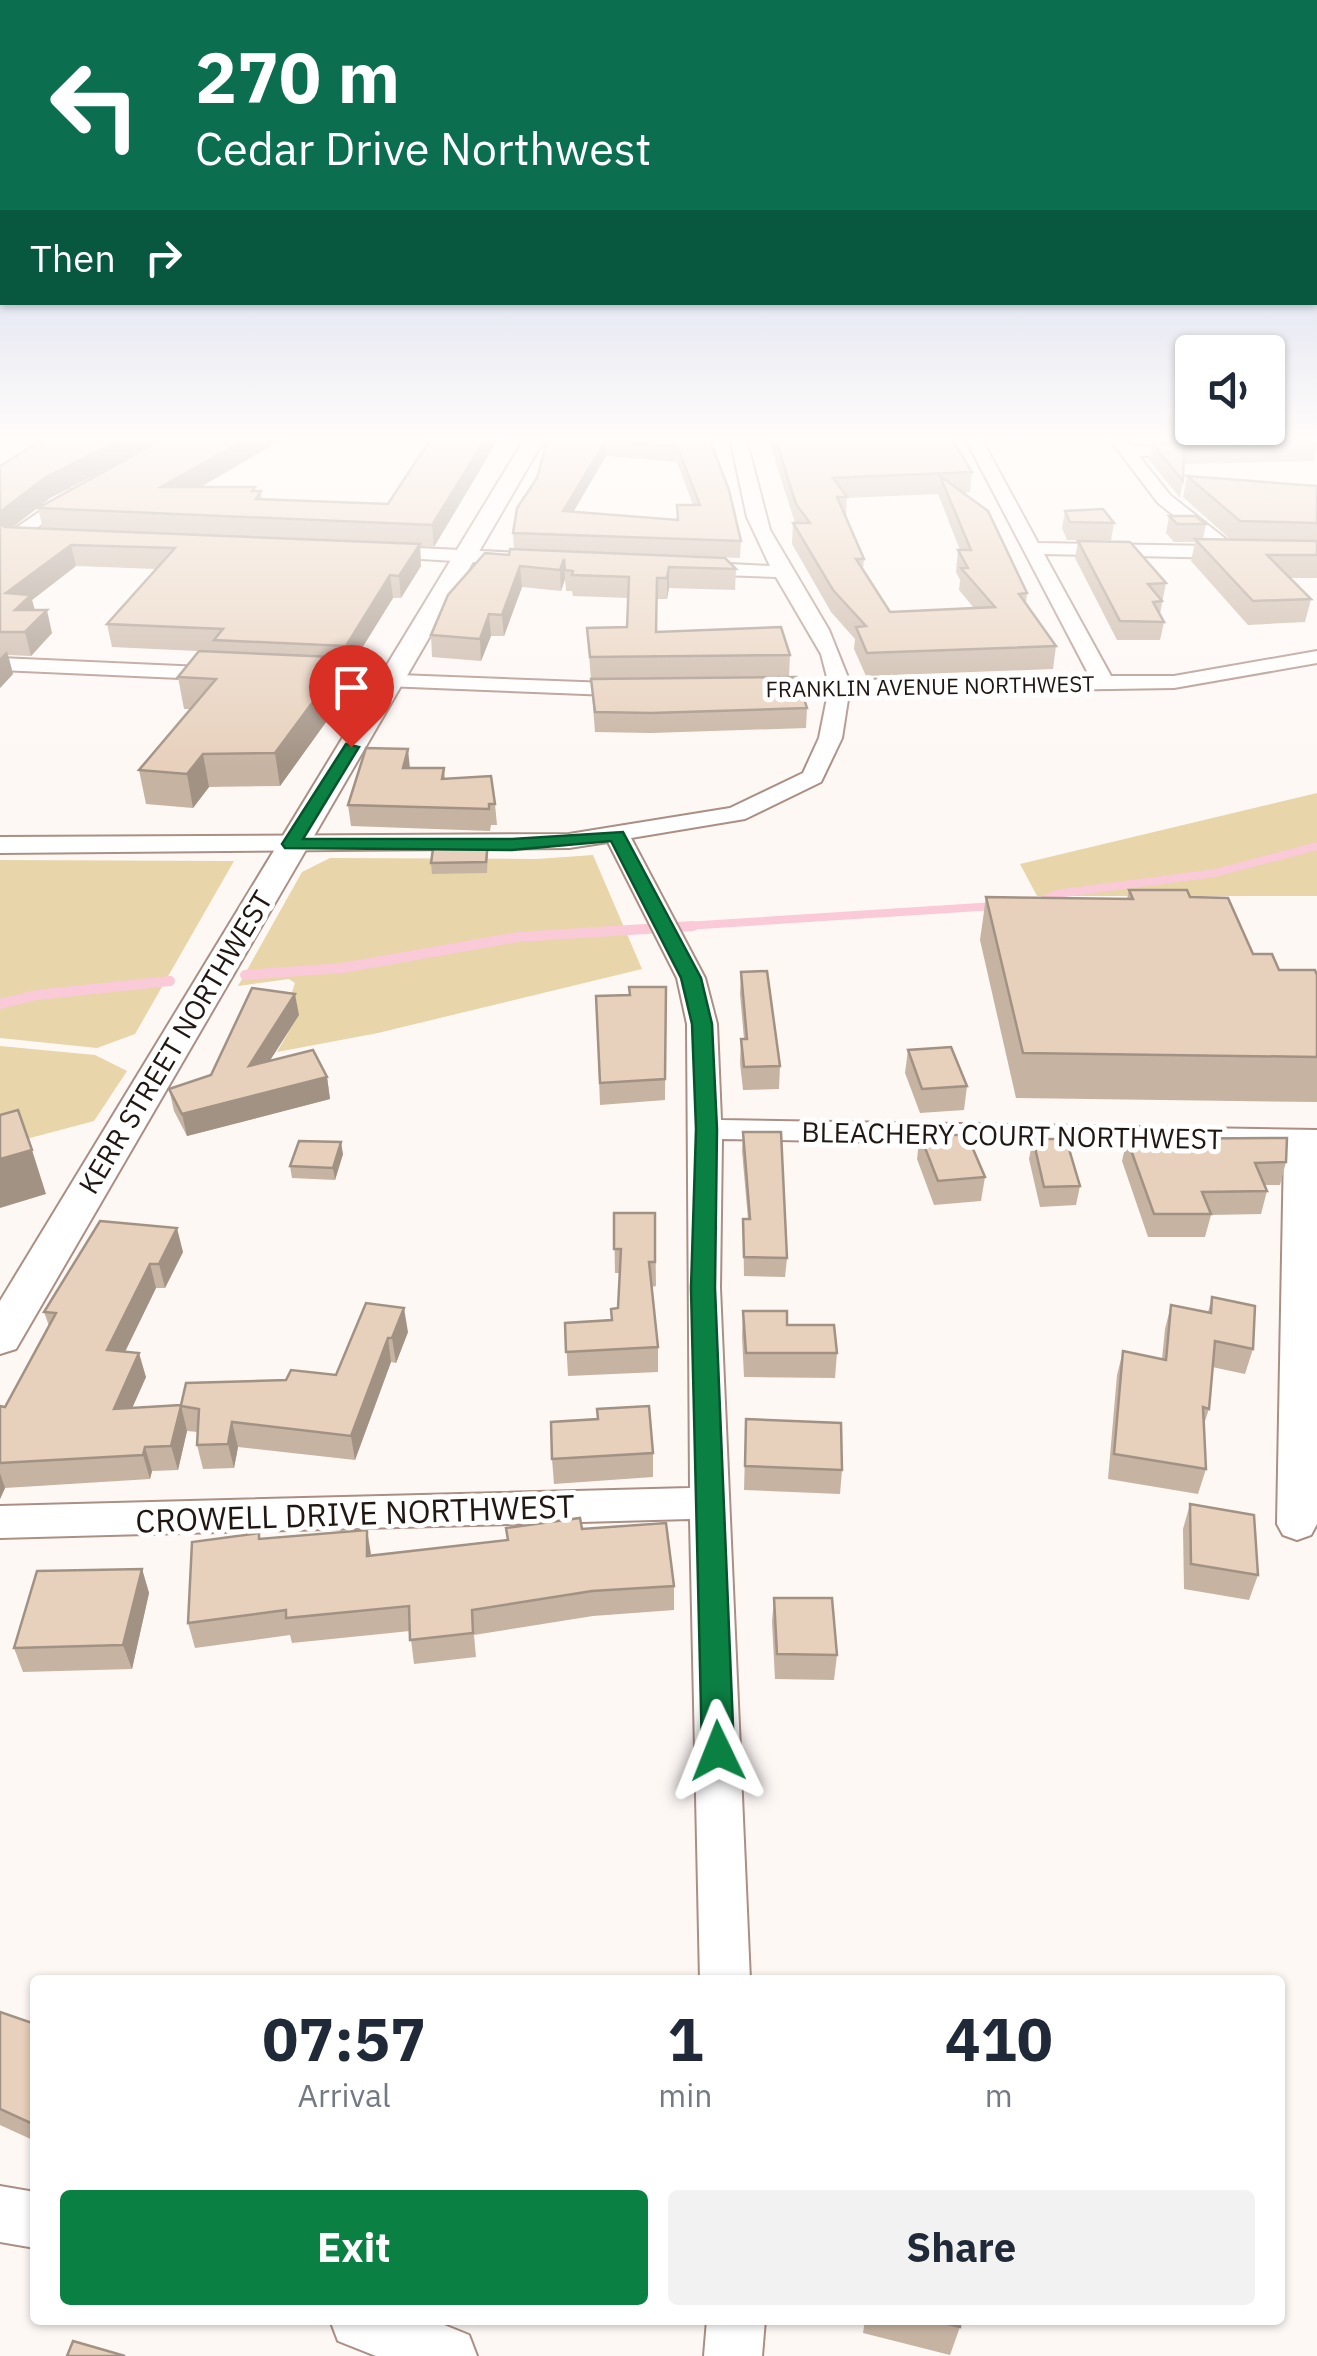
<!DOCTYPE html>
<style>
:root{--surface:#fff;--page:#f2f2f3;--text:#1f2937;--muted:#747a83;--accent:#0b8043}
body{margin:0;font-family:"IBM Plex Sans",sans-serif;background:var(--page);color:var(--text);height:100vh;display:flex;flex-direction:column;font-size:38px;white-space:nowrap}
*{box-sizing:border-box;margin:0}
p{font-size:32px;color:var(--muted)}
.icon{flex:none;width:55px;height:55px;fill:none;stroke:currentColor;stroke-width:2;stroke-linecap:round;stroke-linejoin:round}
.map{position:relative;flex:1;overflow:hidden}
.drawer{position:absolute;left:30px;top:1975px;width:1255px;height:350px;display:flex;flex-direction:column;background:var(--surface);border-radius:10px;box-shadow:0 2px 8px #0004}
.drawer>*{flex:none}
.hud{position:absolute;left:0px;top:0px;width:1318px;height:305px;box-shadow:0 2px 8px #0004;background:#0b6e4f;color:#fff;overflow:hidden}
.buttons{position:absolute;left:1175px;top:335px;display:grid;gap:20px}
.buttons a{display:grid;place-items:center;width:110px;height:110px;border-radius:10px;background:var(--surface);box-shadow:0 2px 8px #0004;font-size:50px}
.pin{position:absolute;display:grid;place-items:center;width:85px;height:85px;color:#fff;margin:-102px -42px;border-radius:50% 50% 50% 0;rotate:-45deg;box-shadow:0 0 10px #0007}
.pin .icon{rotate:45deg}
.me{position:absolute;width:110px;margin:-55px;rotate:358deg;stroke-linejoin:round;filter:drop-shadow(0 0 8px #0008)}
.turn{display:flex;align-items:center;gap:35px;height:210px;padding:0 30px;font-size:45px}
.turn .icon{width:130px;height:130px;stroke-width:2.5}
.turn b{display:block;font-size:70px;line-height:85px}
.then{display:flex;align-items:center;height:95px;padding:0 30px;background:#0003;gap:20px;font-size:38px}
.eta{display:flex;justify-content:space-evenly;align-items:center;height:170px;text-align:center}
.eta b{font-size:60px;font-weight:700;line-height:70px}
.button{display:flex;gap:20px;margin-top:auto;padding:20px 30px}
.button a{flex:1;height:115px;border-radius:10px;background:var(--accent);color:#fff;font-size:40px;font-weight:700;line-height:115px;text-align:center}
.button a+a{background:var(--page);color:var(--text)}
.map>svg:first-child{display:block}
.green{fill:#e8d5aa}
.lines{fill:none;stroke-linecap:round;stroke-linejoin:round}
.stream-far1{stroke:#facad9;stroke-width:8}
.stream{stroke:#facad9;stroke-width:10}
.minor-casing{stroke:#ab8f85;stroke-width:4}
.tertiary-casing{stroke:#ab8f85;stroke-width:4}
.minor{fill:#fff;fill-rule:evenodd}
.tertiary{fill:#fff;fill-rule:evenodd}
.wall{fill:#c7b3a2;fill-rule:evenodd}
.shaded-wall{fill:#a29284}
.building{fill:#e7d0bc;stroke:#a29284;stroke-width:2.5;fill-rule:evenodd}
.route{fill:#0b8043;stroke:#07532c;stroke-width:2.5}
.labels{text-anchor:middle;dominant-baseline:central;stroke-width:10;stroke-linejoin:round;paint-order:stroke}
.far-street-label{font-size:22px;fill:#201612;stroke:#fff}
.street-label{font-size:28px;fill:#201612;stroke:#fff}
.near-street-label{font-size:32px;fill:#201612;stroke:#fff}
</style>
<div class="map">
<svg width="1317" height="2356" viewBox="0 0 1317 2356">
<rect width="100%" height="100%" fill="#fef8f5"/>
<g class="green">
<polygon points="1317,793 1317,896 1037,896 1020,864"/>
<polygon points="593,855 642,969 378,1033 277,1052 298,1016 285,1013 295,983 289,979 238,986 302,872 330,858 537,859"/>
<polygon points="0,860 234,861 135,1034 97,1048 0,1038"/>
<polygon points="0,1046 95,1055 127,1071 94,1121 0,1146"/>
</g>
<g class="lines">
<g class="stream-far1">
<polyline points="1037,903 1056,894 1215,873 1317,846"/>
<polyline points="654,928 995,906"/>
</g>
<g class="stream">
<polyline points="245,975 342,968 518,937 693,926"/>
<polyline points="0,1004 36,995 170,981"/>
</g>
<g class="minor-casing">
<g id="minor">
<polygon points="730,438 746,438 770,530 829,630 849,680 1090,677 965,438 981,438 1038,543 1213,546 1158,503 1109,438 1125,438 1132,446 1197,447 1197,453 1191,455 1139,456 1170,495 1227,540 1228,547 1317,548 1317,560 1044,554 1111,676 1174,676 1317,651 1317,663 1174,688 849,693 842,738 821,782 745,819 631,838 705,978 717,1024 721,1120 1317,1130 1317,1524 1311,1535 1297,1540 1283,1535 1277,1524 1284,1149 722,1139 720,1288 750,1980 700,1980 690,1519 0,1538 0,1506 690,1488 687,1024 677,978 608,842 569,848 0,853 0,837 569,834 730,808 803,773 819,738 828,693 759,694 748,688 759,682 828,681 821,654 776,577 692,574 683,568 692,562 770,566 747,517"/>
<polygon points="71,490 86,494 0,553 0,539"/>
<polygon points="377,546 523,553 532,559 523,565 370,556 370,548"/>
<polygon points="0,658 225,668 236,674 225,680 0,670"/>
<polygon points="294,671 635,684 646,690 635,696 286,682 283,677"/>
<polygon points="0,2186 35,2192 35,2248 0,2242"/>
<polygon points="330,2320 432,2320 469,2335 477,2356 376,2356 338,2341"/>
<polygon points="707,2320 765,2320 762,2356 704,2356"/>
</g>
</g>
<g class="tertiary-casing">
<polygon id="tertiary" points="525,438 545,438 16,1349 0,1354 0,1301"/>
</g>
<use href="#minor" class="minor"/>
<use href="#tertiary" class="tertiary"/>
</g>
<g class="wall">
<path d="M48 438H285L201 487 261 491 262 499 388 504 431 438H499L434 547 420 546 421 566 401 598H393L349 669H334L339 704 280 786 209 787 193 808 146 804 139 770 191 709H184L178 677 198 651 112 647 107 624 156 569 76 566 32 600 35 610 52 633 31 656 8 655 13 674 0 688V466ZM144 450 38 508 43 529 12 528 50 498Z"/>
<path d="M548 438H709L741 541 740 558 687 556 736 569 735 590 669 588 667 599H657L656 632 790 655 789 677 807 708 806 728 651 733 595 732 587 628 627 627 628 598 573 596 572 591H566L565 579 561 591 522 587 504 636H491L481 661 432 657 431 635 514 549 513 533 537 478ZM606 456 677 462 693 505H677V520L573 512Z"/>
<path d="M768 438H951L972 472 970 492 964 493 1027 593 1026 603 1056 646 1053 669 866 676 854 649 855 639 831 612 792 544 793 523H795ZM938 494 960 550H958L956 572 960 580 959 590 974 608 890 612 863 569 864 559 846 517 847 498Z"/>
<polygon points="1133,438 1290,438 1289,440 1135,442"/>
<polygon points="1152,443 1317,444 1317,447 1314,461 1184,464 1183,481 1180,498 1149,460"/>
<polygon points="1187,476 1317,486 1317,578 1290,578 1311,599 1305,622 1248,625 1191,561 1195,542 1174,542 1166,533 1169,516 1206,524 1203,539 1231,540 1183,497"/>
<polygon points="1065,511 1114,523 1111,540 1067,540 1062,528"/>
<polygon points="1078,541 1166,583 1160,614 1164,622 1160,640 1117,640 1075,558"/>
<polygon points="410,768 444,768 445,779 495,804 497,825 491,825 490,831 351,826 348,805"/>
<polygon points="488,852 487,873 432,874 431,863"/>
<polygon points="1129,890 1190,897 1253,954 1279,970 1317,975 1317,1102 1016,1098 980,940 986,897 1127,899"/>
<polygon points="741,972 780,1066 779,1089 743,1090 740,1063 741,1039 744,1039 740,994"/>
<polygon points="666,987 665,1100 600,1105 596,996 630,995"/>
<polygon points="299,1015 270,1060 327,1077 330,1099 187,1136 174,1111 169,1089 211,1075"/>
<polygon points="908,1050 967,1086 964,1110 920,1113 905,1073"/>
<polygon points="743,1132 787,1258 785,1277 744,1276 743,1219 748,1219 742,1151"/>
<polygon points="920,1135 985,1177 981,1201 934,1205 917,1159"/>
<polygon points="1033,1139 1080,1186 1076,1205 1040,1207 1029,1159"/>
<polygon points="1127,1139 1286,1162 1280,1185 1265,1185 1267,1191 1261,1214 1211,1215 1205,1237 1148,1237 1122,1161"/>
<polygon points="343,1154 335,1180 292,1178 290,1166"/>
<polygon points="614,1213 655,1213 656,1286 652,1287 658,1347 658,1372 568,1376 565,1323 611,1320 618,1308 620,1273 615,1273"/>
<polygon points="100,1221 183,1252 165,1288 156,1288 125,1352 146,1377 132,1408 181,1405 286,1380 336,1375 366,1303 408,1332 396,1363 391,1362 355,1460 238,1447 234,1468 203,1469 197,1445 198,1432 187,1431 178,1470 152,1471 150,1479 5,1488 0,1499 0,1406 5,1407 49,1326 44,1312"/>
<polygon points="1212,1297 1253,1349 1245,1374 1212,1367 1209,1409 1204,1424 1206,1469 1198,1494 1108,1479 1117,1375 1123,1351 1162,1359 1165,1329 1171,1305 1208,1312"/>
<polygon points="743,1311 787,1325 837,1353 835,1378 744,1377 742,1336"/>
<polygon points="746,1419 842,1470 840,1494 744,1490"/>
<polygon points="653,1453 653,1477 554,1484 552,1459"/>
<polygon points="1190,1504 1258,1575 1249,1600 1184,1589 1183,1529"/>
<polygon points="582,1529 674,1586 674,1610 593,1616 474,1635 476,1657 414,1664 410,1631 292,1643 290,1635 195,1648 188,1623 259,1533 260,1539 371,1555 508,1540"/>
<polygon points="142,1569 149,1593 132,1669 23,1672 14,1648"/>
<polygon points="774,1598 837,1655 834,1680 775,1679 772,1622"/>
<polygon points="0,2012 32,2023 35,2018 35,2141 0,2125"/>
<polygon points="865,2320 960,2320 960,2327 950,2355 863,2333"/>
</g>
<g class="shaded-wall">
<polygon points="124,438 166,438 50,498 0,537 0,512 46,477"/>
<polygon points="248,438 285,438 165,507 161,487"/>
<polygon points="486,438 499,438 434,547 432,525"/>
<polygon points="606,440 606,456 564,528 563,511"/>
<polygon points="420,544 421,566 401,598 399,576"/>
<polygon points="71,545 76,566 32,600 37,618 21,633 6,593"/>
<polygon points="564,559 565,579 561,591 560,570"/>
<polygon points="520,566 522,587 504,636 502,615"/>
<polygon points="669,567 669,588 667,599 667,578"/>
<polygon points="390,575 393,598 349,669 346,646"/>
<polygon points="47,610 52,633 31,656 25,632"/>
<polygon points="489,614 491,636 481,661 480,639"/>
<polygon points="7,651 13,674 0,688 0,658"/>
<polygon points="333,657 339,704 280,786 275,753"/>
<polygon points="408,749 410,769 403,768"/>
<polygon points="203,754 209,787 193,808 187,774"/>
<polygon points="295,994 299,1015 253,1087 249,1066"/>
<polygon points="327,1077 330,1099 187,1136 182,1114"/>
<polygon points="341,1142 343,1154 335,1180 333,1168"/>
<polygon points="32,1150 46,1194 0,1208 0,1159"/>
<polygon points="177,1228 183,1252 165,1288 159,1264"/>
<polygon points="150,1264 156,1288 114,1374 107,1350"/>
<polygon points="404,1308 408,1332 396,1363 392,1338"/>
<polygon points="388,1338 391,1362 355,1460 351,1436"/>
<polygon points="139,1353 146,1377 121,1433 114,1409"/>
<polygon points="181,1406 187,1431 178,1470 171,1446"/>
<polygon points="232,1422 238,1447 234,1468 228,1444"/>
<polygon points="145,1447 152,1471 150,1479 143,1455"/>
<polygon points="0,1473 5,1488 0,1499"/>
<polygon points="367,1530 371,1554 367,1556"/>
<polygon points="142,1569 149,1593 132,1669 123,1645"/>
</g>
<g class="building">
<polygon points="48,438 124,438 46,477 0,512 0,466 32,446"/>
<polygon points="165,438 248,438 161,487 255,487 252,491 261,491 256,499 388,504 431,438 486,438 432,525 38,508"/>
<path d="M548 438H709L729 490 741 541 513 533 517 508 537 478ZM606 440 677 446 700 505H677L678 520 563 511Z"/>
<polygon points="775,438 951,438 972,472 833,478 847,497 837,497 864,559 856,559 890,612 995,607 961,568 968,568 958,550 971,550 940,476 988,511 1027,593 1019,594 1056,646 867,653 856,627 866,626 833,590 793,523 810,523 796,504"/>
<polygon points="1313,441 1317,445 1184,448 1183,481 1152,443"/>
<polygon points="1187,476 1317,486 1317,523 1240,521"/>
<polygon points="1103,509 1114,523 1070,522 1065,511"/>
<polygon points="1169,516 1195,516 1206,524 1177,524"/>
<polygon points="0,524 5,527 420,544 399,576 390,575 346,646 214,640 223,629 107,624 175,548 71,545 6,593 31,595 15,610 47,610 25,632 0,632"/>
<polygon points="1195,539 1317,541 1317,555 1267,555 1311,599 1253,601"/>
<polygon points="1078,541 1130,542 1166,583 1148,584 1162,601 1153,602 1164,622 1120,621"/>
<polygon points="510,549 725,558 736,569 669,567 667,578 657,578 656,632 781,627 790,655 590,657 587,628 627,627 629,577 572,575 573,571 565,570 564,559 560,570 520,566 502,615 489,614 480,639 431,635 448,595 485,553 509,555"/>
<polygon points="199,651 333,657 324,671 335,672 275,753 203,754 187,774 139,770 216,679 178,677"/>
<polygon points="797,677 807,708 651,713 595,712 591,679"/>
<polygon points="366,748 408,749 403,768 444,768 442,779 491,776 495,804 489,804 489,809 348,805"/>
<polygon points="434,842 488,842 486,862 431,863"/>
<polygon points="1129,890 1187,890 1190,897 1228,898 1253,954 1272,954 1279,970 1315,970 1317,975 1317,1057 1023,1053 986,897 1133,899"/>
<polygon points="767,971 780,1066 744,1067 741,1039 747,1039 741,972"/>
<polygon points="629,987 666,987 665,1079 600,1083 596,996 630,995"/>
<polygon points="252,988 295,994 249,1066 313,1050 327,1077 182,1114 169,1089 211,1075"/>
<polygon points="951,1047 967,1086 922,1089 908,1050"/>
<polygon points="18,1110 32,1150 0,1159 0,1115"/>
<polygon points="743,1132 781,1132 787,1258 744,1257 743,1219 750,1219"/>
<polygon points="920,1135 967,1135 985,1177 938,1181"/>
<polygon points="1287,1138 1286,1162 1255,1163 1267,1191 1202,1192 1211,1214 1154,1214 1127,1139"/>
<polygon points="1033,1139 1066,1139 1080,1186 1044,1187"/>
<polygon points="299,1141 341,1142 333,1168 290,1166"/>
<polygon points="614,1213 655,1213 655,1262 649,1262 658,1347 566,1352 565,1323 612,1320 611,1309 618,1308 621,1249 614,1249"/>
<polygon points="100,1221 177,1228 159,1264 150,1264 107,1350 139,1353 114,1409 181,1405 186,1383 286,1380 291,1370 336,1375 366,1303 404,1308 392,1338 388,1338 351,1436 232,1422 228,1444 197,1445 199,1409 181,1406 171,1446 145,1447 143,1455 0,1463 0,1406 5,1407 56,1313 44,1312"/>
<polygon points="1212,1297 1255,1306 1253,1349 1215,1341 1209,1409 1203,1407 1206,1469 1114,1454 1123,1351 1166,1360 1171,1305 1211,1313"/>
<polygon points="743,1311 787,1311 787,1325 834,1325 837,1353 746,1353"/>
<polygon points="649,1406 653,1453 552,1459 551,1422 598,1419 597,1409"/>
<polygon points="746,1419 841,1423 842,1470 745,1466"/>
<polygon points="1190,1504 1254,1515 1258,1575 1191,1564"/>
<polygon points="580,1518 582,1529 666,1523 674,1586 592,1591 472,1610 473,1633 410,1640 409,1606 286,1618 286,1610 188,1623 192,1542 259,1533 259,1539 367,1530 367,1556 508,1540 506,1528"/>
<polygon points="142,1569 123,1645 14,1648 37,1571"/>
<polygon points="774,1598 832,1598 837,1655 777,1654"/>
<polygon points="0,2012 32,2023 35,2018 35,2125 0,2109"/>
<polygon points="932,2320 960,2320 960,2327"/>
<polygon points="73,2341 125,2356 67,2356"/>
</g>
<linearGradient id="sky" x2="0" y2="1"><stop stop-color="#afbde2"/><stop offset="0.57" stop-color="#fffcfa"/><stop offset="1" stop-color="#fffcfa" stop-opacity="0"/></linearGradient>
<rect width="1317" height="768" fill="url(#sky)"/>
<polygon class="route" points="346,744 359,747 303,839 512,839 623,832 701,978 712,1024 717,1129 715,1288 734,1751 729,1761 718,1765 707,1761 702,1751 691,1288 696,1129 692,1024 681,978 611,841 512,850 285,848 282,844"/>
<g class="labels">
<g class="far-street-label">
<text transform="translate(930 686) rotate(-1)">FRANKLIN AVENUE NORTHWEST</text>
</g>
<g class="street-label">
<text transform="translate(175 1042) rotate(-59)">KERR STREET NORTHWEST</text>
<text transform="translate(1012 1135) rotate(1)">BLEACHERY COURT NORTHWEST</text>
</g>
<g class="near-street-label">
<text transform="translate(355 1513) rotate(-2)">CROWELL DRIVE NORTHWEST</text>
</g>
</g>
</svg>
<div class="buttons">
<a><svg class="icon" aria-label="sound" viewBox="0 0 24 24"><path d="M4 9h4l5-4v14l-5-4H4zM17 9q2 3 0 6"/></svg></a>
</div>
<div class="pin" style="left:351px;top:747px;background:#d93025"><svg class="icon" aria-label="arrive" viewBox="0 0 24 24"><path d="M6 21V4h12l-3 4 3 4H6"/></svg></div>
<svg class="me" style="left:718px;top:1751px" viewBox="-20 -20 40 40"><path d="M0-17L14 15 0 8-14 15z" fill="#0b8043" stroke="#fff" stroke-width="4"/></svg>
<div class="hud">
<div class="turn"><svg class="icon" aria-label="left" viewBox="0 0 24 24"><path d="M17 20v-9H6M10 6l-5 5 5 5"/></svg><div><b>270 m</b>Cedar Drive Northwest</div></div>
<div class="then">Then<svg class="icon" aria-label="right" viewBox="0 0 24 24"><path d="M7 20v-9h11M14 6l5 5-5 5"/></svg></div>
</div>
<section class="drawer">
<div class="eta">
<div><b>07:57</b><p>Arrival</p></div>
<div><b>1</b><p>min</p></div>
<div><b>410</b><p>m</p></div>
</div>
<div class="button"><a>Exit</a><a>Share</a></div>
</section>
</div>
